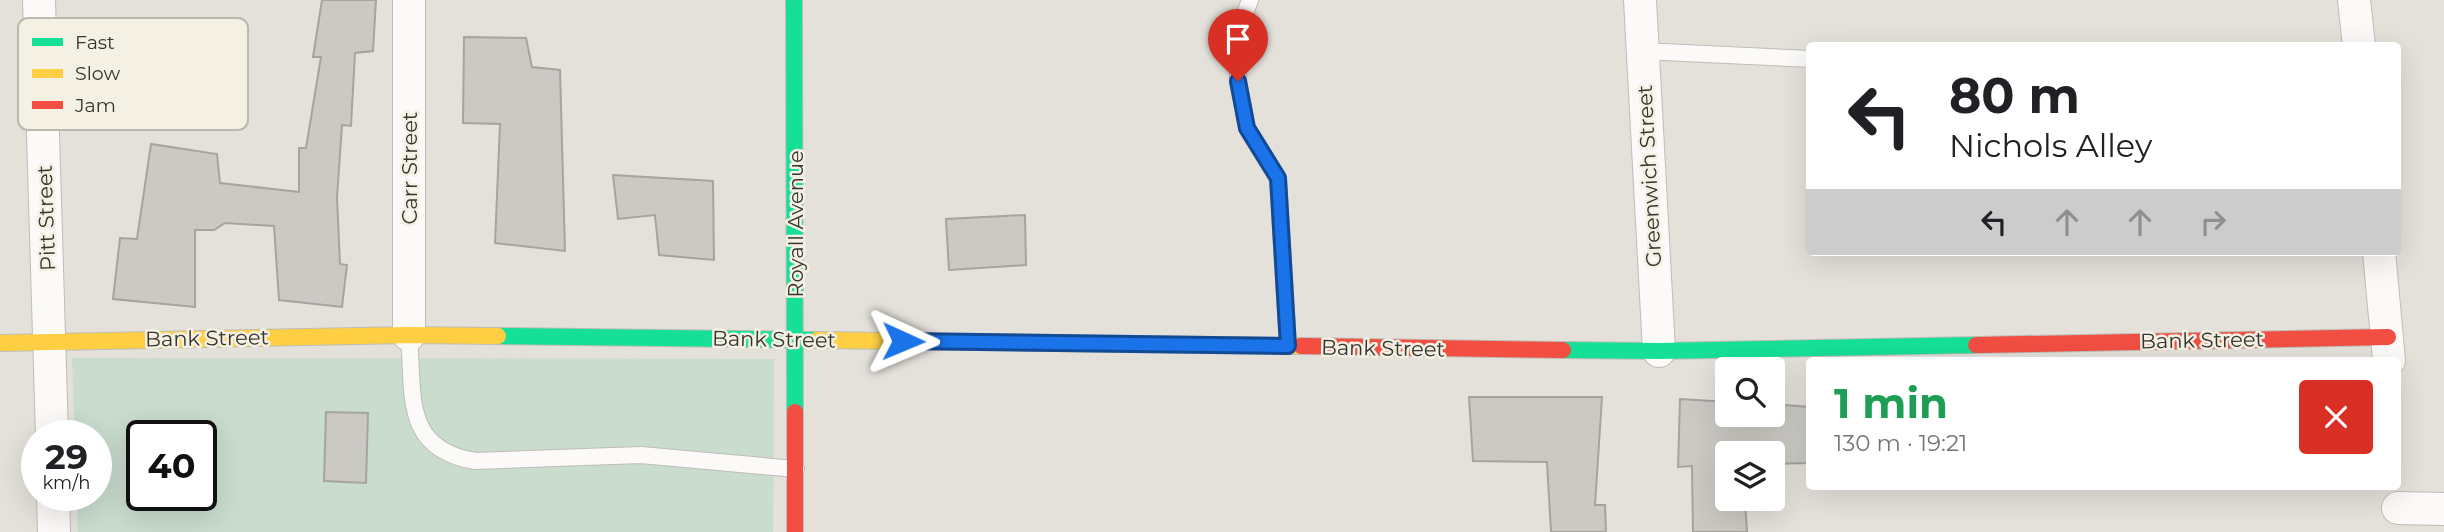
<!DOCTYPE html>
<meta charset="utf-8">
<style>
:root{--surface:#fff;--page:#f6f6f6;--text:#202124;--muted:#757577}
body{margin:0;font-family:Montserrat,sans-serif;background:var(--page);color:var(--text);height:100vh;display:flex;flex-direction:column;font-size:26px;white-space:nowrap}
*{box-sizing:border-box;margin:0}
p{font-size:23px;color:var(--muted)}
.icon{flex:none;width:38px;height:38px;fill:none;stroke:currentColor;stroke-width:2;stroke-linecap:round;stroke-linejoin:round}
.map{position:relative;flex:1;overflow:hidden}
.panel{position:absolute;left:1806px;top:357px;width:595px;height:133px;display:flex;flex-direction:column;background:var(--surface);border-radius:7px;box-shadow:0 7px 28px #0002}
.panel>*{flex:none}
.banner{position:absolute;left:1806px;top:42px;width:595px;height:214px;border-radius:7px;box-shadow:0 7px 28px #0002;background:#fff;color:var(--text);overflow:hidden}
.buttons{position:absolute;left:1715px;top:357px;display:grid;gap:14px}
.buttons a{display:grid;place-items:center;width:70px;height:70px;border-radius:7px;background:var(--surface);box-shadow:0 7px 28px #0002;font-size:35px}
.speed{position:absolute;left:21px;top:420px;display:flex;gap:14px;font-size:35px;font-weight:700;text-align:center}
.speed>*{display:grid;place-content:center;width:91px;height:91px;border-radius:50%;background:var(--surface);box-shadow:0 7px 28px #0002;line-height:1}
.speed small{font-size:18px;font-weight:400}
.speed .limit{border:4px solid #111;border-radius:10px;background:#fff;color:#111}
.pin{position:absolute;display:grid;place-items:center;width:60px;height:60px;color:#fff;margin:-72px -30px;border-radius:50% 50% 50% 0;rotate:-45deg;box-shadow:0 0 7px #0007}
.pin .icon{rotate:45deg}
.me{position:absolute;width:77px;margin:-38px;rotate:91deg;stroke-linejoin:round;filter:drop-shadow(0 0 5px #0008)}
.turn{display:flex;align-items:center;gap:24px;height:147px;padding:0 28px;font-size:32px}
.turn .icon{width:91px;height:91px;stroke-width:2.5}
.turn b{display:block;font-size:49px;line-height:60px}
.lanes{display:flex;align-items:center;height:66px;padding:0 28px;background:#0003;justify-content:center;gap:35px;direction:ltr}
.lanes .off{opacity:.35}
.round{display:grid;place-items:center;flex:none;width:74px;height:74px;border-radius:7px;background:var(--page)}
.headline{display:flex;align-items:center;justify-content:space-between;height:119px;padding:0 28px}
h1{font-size:42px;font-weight:700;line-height:52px;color:#1e9e55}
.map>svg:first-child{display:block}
.green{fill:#c9dcce;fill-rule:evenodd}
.building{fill:#cbc9c3;stroke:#a6a49f;stroke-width:2}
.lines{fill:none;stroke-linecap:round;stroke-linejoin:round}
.lane-casing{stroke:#bfbdb7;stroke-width:18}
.street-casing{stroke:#bfbdb7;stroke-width:34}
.fast-casing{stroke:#bfbdb7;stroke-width:18}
.slow-casing{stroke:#bfbdb7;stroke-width:18}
.jam-casing{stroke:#bfbdb7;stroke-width:18}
.lane{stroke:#fbfaf9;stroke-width:16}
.street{stroke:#fbfaf9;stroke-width:32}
.fast{stroke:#16e098;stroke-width:16}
.slow{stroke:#ffcf43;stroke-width:16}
.jam{stroke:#f24e42;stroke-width:16}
.route-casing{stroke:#114b97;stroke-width:18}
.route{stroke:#1a73e8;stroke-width:12}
.labels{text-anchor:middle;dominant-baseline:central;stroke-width:5;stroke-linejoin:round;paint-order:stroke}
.street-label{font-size:21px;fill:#36342f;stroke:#f4f0e3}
.key{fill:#f4f0e3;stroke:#bbb8ad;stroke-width:2}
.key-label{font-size:19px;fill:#36342f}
</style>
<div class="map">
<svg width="2444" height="532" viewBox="0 0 2444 532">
<rect width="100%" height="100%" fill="#e3e1da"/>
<path class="green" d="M72 358 774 359 773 532H78L77 495H96V436H75ZM142 436H201V495H142Z"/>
<g class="building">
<polygon points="322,0 376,0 373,51 355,53 351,126 342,125 337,197 340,264 347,265 342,307 279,300 274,226 225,223 214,230 195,230 195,307 113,299 120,238 137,239 151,144 217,154 220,183 299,192 299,148 306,148 321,57 313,57"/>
<polygon points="464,37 526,38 532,67 560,70 565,251 495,243 500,124 463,123"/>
<polygon points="613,175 713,181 714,260 659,255 655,215 618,219"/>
<polygon points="1025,215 1026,265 949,270 946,219"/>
<polygon points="1469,397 1602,397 1595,505 1605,505 1606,532 1551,532 1547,462 1473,461"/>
<polygon points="1680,399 1727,402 1727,415 1773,415 1773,404 1810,407 1810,463 1773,464 1773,453 1727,453 1727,499 1745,499 1747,532 1693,532 1692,466 1678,467"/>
<polygon points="326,412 368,413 366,483 324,481"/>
</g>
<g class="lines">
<g class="lane-casing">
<g id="lane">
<polyline points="1250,0 1239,29 1238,81 1247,128 1278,179 1288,346"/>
<polyline points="1642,51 1810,59"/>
<path d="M409 335C414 394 402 449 475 461L641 455 796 469"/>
</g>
</g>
<g class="street-casing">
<g id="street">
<polyline points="39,0 52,436"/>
<polyline points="1640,0 1659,351"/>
<polyline points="2354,0 2359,46"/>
<polyline points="2379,252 2389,360"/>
<polyline points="409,335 409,0"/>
<polyline points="53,495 54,532"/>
<polyline points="2398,508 2444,509"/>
</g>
</g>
<g class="fast-casing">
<g id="fast">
<polyline points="794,0 795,412"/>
<polyline points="498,336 817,340"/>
<polyline points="1563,350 1659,351 1976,345"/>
</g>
</g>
<g class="slow-casing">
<g id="slow">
<polyline points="817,340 1301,346"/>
<polyline points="0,343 409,335 498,336"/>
</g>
</g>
<g class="jam-casing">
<g id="jam">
<polyline points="1976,345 2388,337"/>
<polyline points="1301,346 1563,350"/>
<polyline points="795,412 795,532"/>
</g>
</g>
<use href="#lane" class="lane"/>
<use href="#street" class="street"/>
<use href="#fast" class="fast"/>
<use href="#slow" class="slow"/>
<use href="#jam" class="jam"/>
</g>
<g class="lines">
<g class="route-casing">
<polyline id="route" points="903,341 1288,346 1278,178 1247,128 1238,81"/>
</g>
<use href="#route" class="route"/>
</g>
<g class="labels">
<g class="street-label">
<text transform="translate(409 168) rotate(-90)">Carr Street</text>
<text transform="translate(1649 176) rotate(-93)">Greenwich Street</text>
<text transform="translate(46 218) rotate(-92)">Pitt Street</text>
<text transform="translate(795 224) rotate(-90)">Royall Avenue</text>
<text transform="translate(207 338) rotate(-1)">Bank Street</text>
<text transform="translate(774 339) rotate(1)">Bank Street</text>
<text transform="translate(2202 340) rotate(-1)">Bank Street</text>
<text transform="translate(1383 348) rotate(1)">Bank Street</text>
</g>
</g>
<rect x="18" y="18" width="230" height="112" rx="10" class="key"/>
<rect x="32" y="38" width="31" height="8" fill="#16e098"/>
<rect x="32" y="69" width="31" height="9" fill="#ffcf43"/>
<rect x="32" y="101" width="31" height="8" fill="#f24e42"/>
<g class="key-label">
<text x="75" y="49">Fast</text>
<text x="75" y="80">Slow</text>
<text x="75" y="112">Jam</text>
</g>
</svg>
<div class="buttons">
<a><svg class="icon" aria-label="search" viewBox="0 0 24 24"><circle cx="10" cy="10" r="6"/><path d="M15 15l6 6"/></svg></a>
<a><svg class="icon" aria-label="layers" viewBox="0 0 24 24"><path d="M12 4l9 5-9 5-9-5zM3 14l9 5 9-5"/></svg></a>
</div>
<div class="speed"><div>29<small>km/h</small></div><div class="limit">40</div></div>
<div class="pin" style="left:1238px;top:81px;background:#d93025"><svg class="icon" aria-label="arrive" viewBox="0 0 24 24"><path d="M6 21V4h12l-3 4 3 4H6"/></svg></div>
<svg class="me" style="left:903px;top:341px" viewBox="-20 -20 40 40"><path d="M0-17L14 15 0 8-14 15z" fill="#1a73e8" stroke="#fff" stroke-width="4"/></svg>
<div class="banner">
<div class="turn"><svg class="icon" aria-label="left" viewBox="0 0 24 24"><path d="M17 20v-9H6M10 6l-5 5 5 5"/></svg><div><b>80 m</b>Nichols Alley</div></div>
<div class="lanes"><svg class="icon" aria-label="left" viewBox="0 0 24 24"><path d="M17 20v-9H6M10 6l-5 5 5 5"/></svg><svg class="icon off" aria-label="ahead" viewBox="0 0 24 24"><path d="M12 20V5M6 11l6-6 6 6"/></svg><svg class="icon off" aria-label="ahead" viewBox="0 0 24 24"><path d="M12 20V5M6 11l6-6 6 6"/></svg><svg class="icon off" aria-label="right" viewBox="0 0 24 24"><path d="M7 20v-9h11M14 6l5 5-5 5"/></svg></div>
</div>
<section class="panel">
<div class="headline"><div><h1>1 min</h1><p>130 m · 19:21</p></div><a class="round" style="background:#d93025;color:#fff"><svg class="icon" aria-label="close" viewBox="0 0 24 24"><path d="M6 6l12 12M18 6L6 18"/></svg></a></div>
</section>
</div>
